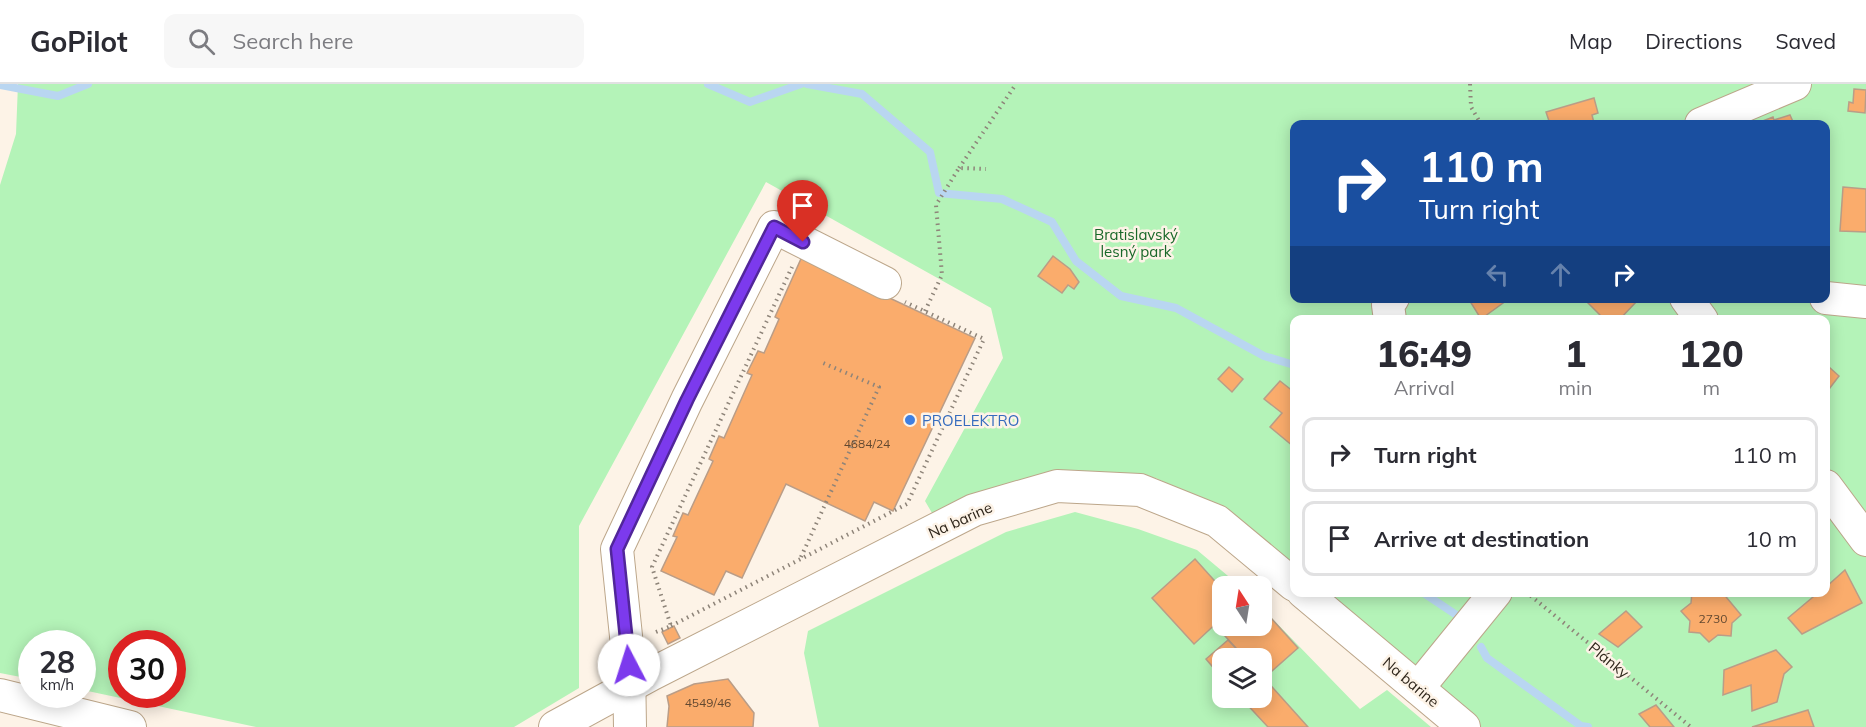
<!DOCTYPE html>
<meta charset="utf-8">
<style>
:root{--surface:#fff;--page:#f7f7f7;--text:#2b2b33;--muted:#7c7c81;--line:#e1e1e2}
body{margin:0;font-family:Mulish,sans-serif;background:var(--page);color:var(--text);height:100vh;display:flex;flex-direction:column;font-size:22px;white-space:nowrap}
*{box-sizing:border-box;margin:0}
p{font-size:20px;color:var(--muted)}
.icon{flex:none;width:33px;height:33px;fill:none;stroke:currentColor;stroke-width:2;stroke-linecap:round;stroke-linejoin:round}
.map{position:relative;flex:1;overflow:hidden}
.sheet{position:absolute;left:1290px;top:231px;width:540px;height:282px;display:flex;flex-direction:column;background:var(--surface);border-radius:12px;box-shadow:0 3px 15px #0003}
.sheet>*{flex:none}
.banner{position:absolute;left:1290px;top:36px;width:540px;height:183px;border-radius:12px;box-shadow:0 3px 15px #0003;background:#1a4fa0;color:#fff;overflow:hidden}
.needle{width:39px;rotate:348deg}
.buttons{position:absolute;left:1212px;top:492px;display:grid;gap:12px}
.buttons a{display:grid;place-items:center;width:60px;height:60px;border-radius:12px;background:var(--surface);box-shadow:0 3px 15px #0003;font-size:30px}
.speed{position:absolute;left:18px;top:546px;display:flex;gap:12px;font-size:30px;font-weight:700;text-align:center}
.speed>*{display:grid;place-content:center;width:78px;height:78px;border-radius:50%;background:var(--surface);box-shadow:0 3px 15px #0003;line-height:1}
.speed small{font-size:15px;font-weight:400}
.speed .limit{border:9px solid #d22;background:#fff;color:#111}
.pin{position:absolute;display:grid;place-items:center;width:51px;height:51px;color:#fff;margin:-62px -26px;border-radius:50% 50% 50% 0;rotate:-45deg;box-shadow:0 0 6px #0007}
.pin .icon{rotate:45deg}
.me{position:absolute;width:66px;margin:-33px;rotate:355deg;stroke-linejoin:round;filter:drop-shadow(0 0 4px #0008)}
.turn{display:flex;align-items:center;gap:21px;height:126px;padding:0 30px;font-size:27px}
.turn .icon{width:78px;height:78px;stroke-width:2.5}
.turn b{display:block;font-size:42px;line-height:51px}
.lanes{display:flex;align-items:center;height:57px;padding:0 30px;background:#0003;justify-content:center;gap:30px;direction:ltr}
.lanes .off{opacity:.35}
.eta{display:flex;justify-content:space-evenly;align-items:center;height:102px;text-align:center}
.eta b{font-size:36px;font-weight:800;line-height:42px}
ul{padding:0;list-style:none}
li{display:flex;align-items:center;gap:18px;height:75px;margin:0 12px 9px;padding:0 18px;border:3px solid var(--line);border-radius:12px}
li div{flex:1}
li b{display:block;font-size:22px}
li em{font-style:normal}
header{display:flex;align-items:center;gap:36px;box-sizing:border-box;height:84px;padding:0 30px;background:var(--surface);border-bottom:2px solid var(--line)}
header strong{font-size:28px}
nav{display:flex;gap:33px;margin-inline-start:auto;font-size:21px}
.search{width:420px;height:54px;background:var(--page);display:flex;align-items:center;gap:15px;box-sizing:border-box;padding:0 21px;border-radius:12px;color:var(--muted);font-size:22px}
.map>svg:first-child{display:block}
.green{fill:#b4f3b8;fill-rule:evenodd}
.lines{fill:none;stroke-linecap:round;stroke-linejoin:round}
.stream{stroke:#b9d6f1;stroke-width:8}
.building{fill:#faac6c;stroke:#ba9d87;stroke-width:1.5}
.street-casing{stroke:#bca68a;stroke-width:34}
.path{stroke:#8e8479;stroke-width:4;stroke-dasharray:1.5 4.5;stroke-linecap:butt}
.street{stroke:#fff;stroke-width:32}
.route-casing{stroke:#51269a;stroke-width:15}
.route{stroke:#7c3aed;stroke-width:10}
.shop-dot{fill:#3f7fe0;stroke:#fdf3e7;stroke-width:2}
.labels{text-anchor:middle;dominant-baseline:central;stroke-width:5;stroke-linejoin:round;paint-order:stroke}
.number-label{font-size:12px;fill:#624830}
.park-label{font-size:15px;fill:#196829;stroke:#fdf3e7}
.shop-label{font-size:15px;fill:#366cbe;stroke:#fdf3e7;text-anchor:start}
.street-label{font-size:15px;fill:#30271c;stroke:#fdf3e7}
</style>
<header>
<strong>GoPilot</strong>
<div class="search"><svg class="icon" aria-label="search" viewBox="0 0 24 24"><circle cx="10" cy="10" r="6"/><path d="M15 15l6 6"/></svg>Search here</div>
<nav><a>Map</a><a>Directions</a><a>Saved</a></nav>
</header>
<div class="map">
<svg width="1866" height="643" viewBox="0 0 1866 643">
<rect width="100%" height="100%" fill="#fdf3e7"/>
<g class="green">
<path d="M18 0H1866V643H1472L1318 509 1826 508V236H1294V488L1231 432 1156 394 1093 389 992 407 932 429 925 417 1003 274 991 224 766 98 579 442V604L514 643H256L83 606 82 560H32L31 595 0 589V101L16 50ZM1294 40H1826V214H1294ZM122 560H172V610H122Z"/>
<path d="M1075 428 1138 445 1197 466 1240 502H1222V542H1262V524L1360 625 1387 606 1431 643H819L804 569 808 547 1006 448ZM1222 574H1262V614H1222Z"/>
</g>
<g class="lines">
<g class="stream">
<polyline points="708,0 750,18 801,0"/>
<polyline points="807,0 862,10 930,68 939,109 1002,115 1052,138 1076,177 1121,212 1176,224 1264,272 1294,281"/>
<polyline points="0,1 58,12 88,0"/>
<polyline points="1422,508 1464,536"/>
<polyline points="1481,563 1487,574 1581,642 1588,643"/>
</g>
</g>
<g class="building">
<polygon points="1854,5 1866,6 1865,29 1848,27 1849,18 1853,19"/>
<polygon points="1594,14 1598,29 1592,31 1594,39 1550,40 1546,28"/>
<polygon points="1790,31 1794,40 1755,40 1773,33 1774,36"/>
<polygon points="1843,103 1866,105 1866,148 1840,147"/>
<polygon points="804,168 864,202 975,254 893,427 874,418 865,437 786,400 742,494 726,487 714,511 661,487 677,453 673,452 683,429 688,431 713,377 709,375 719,352 724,354 752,291 747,289 758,267 764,269 779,235 775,233"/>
<polygon points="1053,172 1070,185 1079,198 1074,205 1068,201 1062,209 1038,192"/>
<polygon points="1468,214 1510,214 1481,235"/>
<polygon points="1583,214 1634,214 1637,217 1619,236 1605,236"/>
<polygon points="1229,283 1243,295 1232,308 1218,295"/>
<polygon points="1829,283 1839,292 1826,309 1826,285"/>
<polygon points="1280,297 1294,308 1292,317 1294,318 1294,363 1270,343 1282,329 1264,315"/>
<polygon points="1195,475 1222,505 1222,534 1194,560 1152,514"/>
<polygon points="1845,486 1862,519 1802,550 1788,534 1819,508 1826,508 1826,503"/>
<polygon points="1692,508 1722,508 1741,531 1732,539 1731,552 1718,551 1709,558 1700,549 1689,548 1690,537 1681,527 1691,519"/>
<polygon points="1262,524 1298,564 1264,594 1262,592 1262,574 1245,574 1215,541 1222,534 1222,542 1262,542"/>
<polygon points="1626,527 1642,543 1618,563 1599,550"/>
<polygon points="674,542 680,554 668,560 662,548"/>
<polygon points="1228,556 1245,574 1222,574 1222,594 1206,575"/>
<polygon points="1776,566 1792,583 1784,590 1777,618 1752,627 1751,601 1723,611 1724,586"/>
<polygon points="1262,592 1264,594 1308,643 1268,643 1241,614 1262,614"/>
<polygon points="728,595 754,629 753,643 667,643 669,622 667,612 694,600"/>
<polygon points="1656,621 1674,643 1650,643 1639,630"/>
<polygon points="1808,626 1814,643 1752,643"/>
</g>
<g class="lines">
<g class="street-casing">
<g id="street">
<polyline points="1701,40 1795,0"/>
<polyline points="1686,214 1702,236"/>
<polyline points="1826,214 1866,218"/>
<polyline points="1390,236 1388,221 1393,214"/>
<polyline points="1826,402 1866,456"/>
<polyline points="1303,508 1464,643"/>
<polyline points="1418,604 1496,508"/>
<polyline points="0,611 130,643"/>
<polyline points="555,643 652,590 974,426 1057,402 1140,406 1217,437 1294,501"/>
<polyline points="630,643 629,581 617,465 687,316 774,143 885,199"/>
</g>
</g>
<g class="path">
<polyline points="1470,0 1471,23 1481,40"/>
<polyline points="959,84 1016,0"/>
<polyline points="925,227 942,191 936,121 959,84 986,85"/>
<polyline points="801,473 879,303 823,279"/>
<polyline points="1526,508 1691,643"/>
<polyline points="671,542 907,420 984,255 905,218"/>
<polyline points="656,548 671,542 652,483 792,183"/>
</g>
<use href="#street" class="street"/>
</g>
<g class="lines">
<g class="route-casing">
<polyline id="route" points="629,581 617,465 687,316 774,143 803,158"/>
</g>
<use href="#route" class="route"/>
</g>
<circle class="shop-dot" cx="910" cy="336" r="6"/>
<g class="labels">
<g class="number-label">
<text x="867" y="359">4684/24</text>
<text x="1713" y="534">2730</text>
<text x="708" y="618">4549/46</text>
</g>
<g class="park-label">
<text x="1136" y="150">Bratislavský<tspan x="1136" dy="17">lesný park</tspan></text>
</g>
<g class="shop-label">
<text x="922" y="336">PROELEKTRO</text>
</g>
<g class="street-label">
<text transform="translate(960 436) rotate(-24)">Na barine</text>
<text transform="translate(1609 576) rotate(39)">Plánky</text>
<text transform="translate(1411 598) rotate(40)">Na barine</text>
</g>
</g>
</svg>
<div class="buttons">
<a><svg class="needle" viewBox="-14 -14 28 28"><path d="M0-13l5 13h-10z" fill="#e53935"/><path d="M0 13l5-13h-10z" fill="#7c7c81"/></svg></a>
<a><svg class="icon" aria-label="layers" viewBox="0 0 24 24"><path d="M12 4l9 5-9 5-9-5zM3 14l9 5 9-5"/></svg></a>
</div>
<div class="speed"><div>28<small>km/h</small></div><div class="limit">30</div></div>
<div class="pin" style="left:803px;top:158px;background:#d93025"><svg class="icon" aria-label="arrive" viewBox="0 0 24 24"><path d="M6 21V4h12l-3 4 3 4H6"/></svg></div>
<svg class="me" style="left:629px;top:581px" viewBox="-20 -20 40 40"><circle r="19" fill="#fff"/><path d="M0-13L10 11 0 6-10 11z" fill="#7c3aed"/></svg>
<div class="banner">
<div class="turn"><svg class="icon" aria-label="right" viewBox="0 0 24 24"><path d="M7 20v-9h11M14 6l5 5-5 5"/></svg><div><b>110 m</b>Turn right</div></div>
<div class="lanes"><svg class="icon off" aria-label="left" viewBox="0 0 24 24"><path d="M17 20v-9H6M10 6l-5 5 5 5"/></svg><svg class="icon off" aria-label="ahead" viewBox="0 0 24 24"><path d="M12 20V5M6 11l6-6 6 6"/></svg><svg class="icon" aria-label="right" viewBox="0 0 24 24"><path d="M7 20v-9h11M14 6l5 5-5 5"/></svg></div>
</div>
<section class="sheet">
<div class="eta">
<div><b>16:49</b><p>Arrival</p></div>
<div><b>1</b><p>min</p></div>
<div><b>120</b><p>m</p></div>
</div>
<ul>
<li><svg class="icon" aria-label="right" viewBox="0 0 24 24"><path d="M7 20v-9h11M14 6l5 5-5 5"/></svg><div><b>Turn right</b></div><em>110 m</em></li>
<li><svg class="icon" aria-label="arrive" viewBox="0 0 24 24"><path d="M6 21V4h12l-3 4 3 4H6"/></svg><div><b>Arrive at destination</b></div><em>10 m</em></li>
</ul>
</section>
</div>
